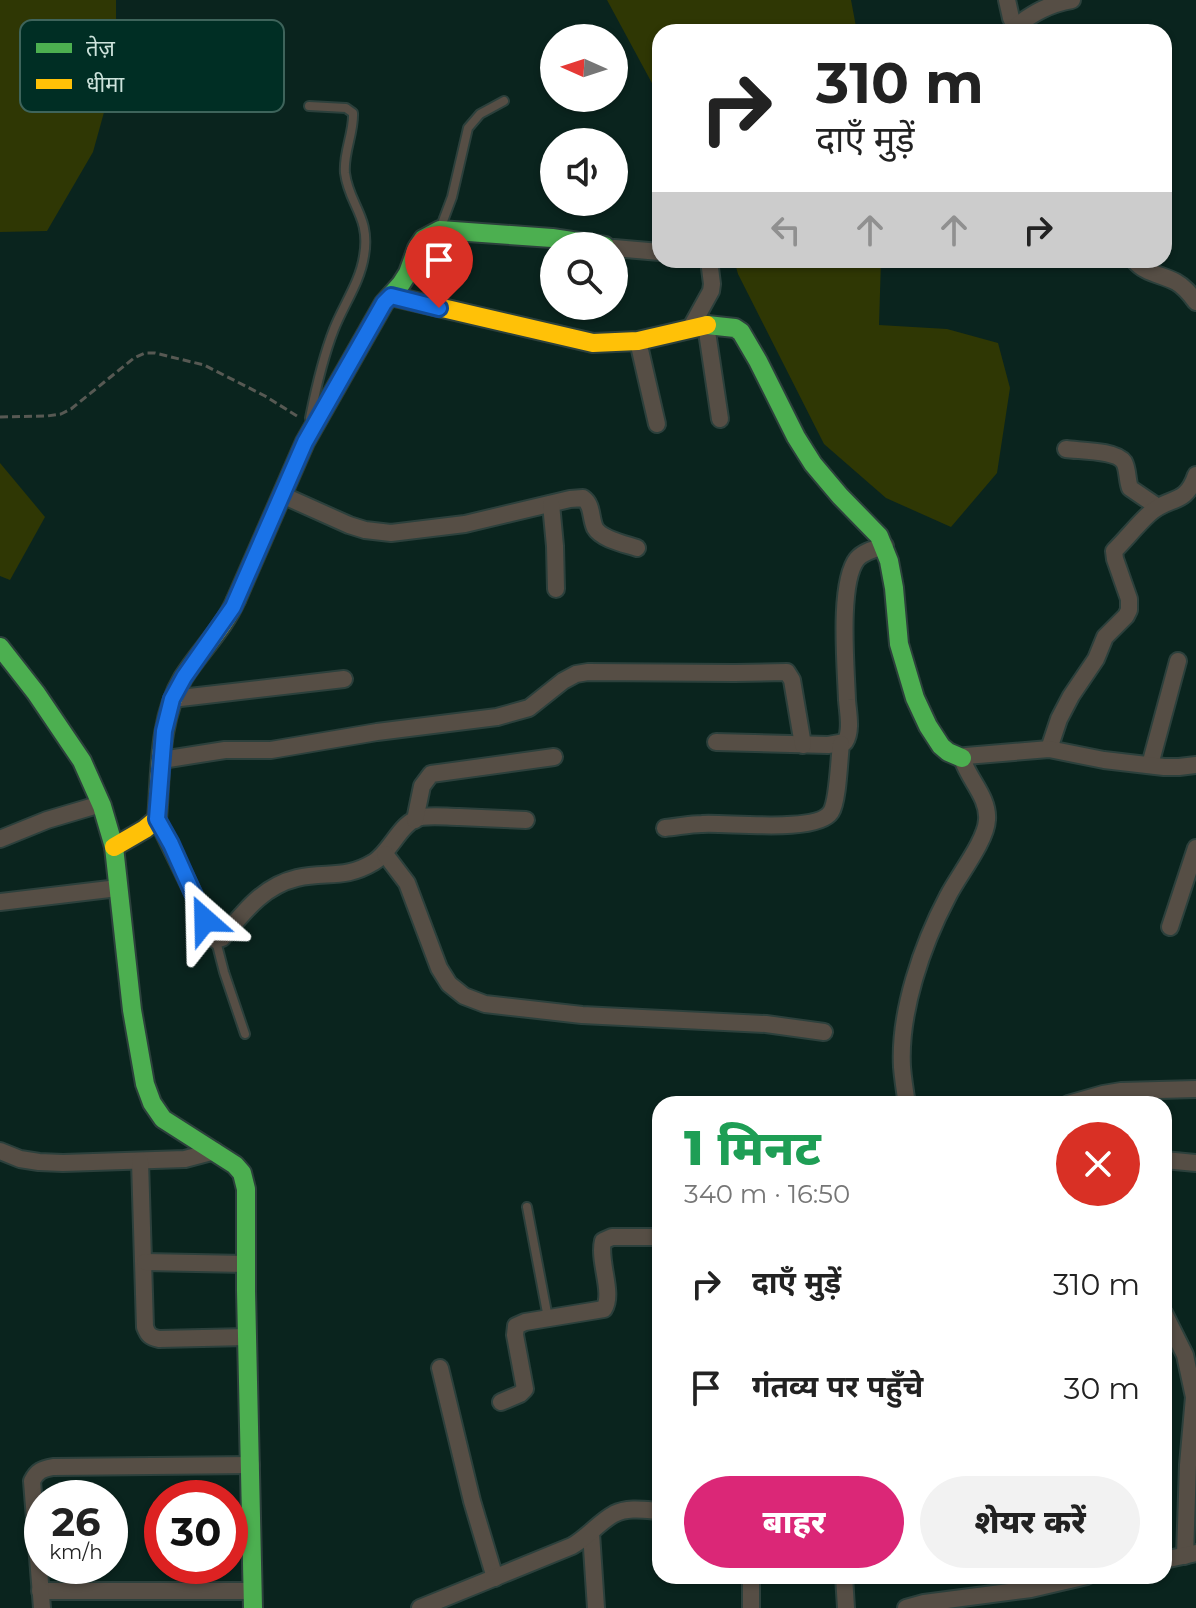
<!DOCTYPE html>
<html lang="hi">
<meta charset="utf-8">
<style>
:root{--surface:#fff;--page:#f2f2f2;--text:#222;--muted:#767676;--accent:#db2777}
body{margin:0;font-family:Montserrat,"Noto Sans Devanagari",sans-serif;background:var(--page);color:var(--text);height:100vh;display:flex;flex-direction:column;font-size:30px;white-space:nowrap}
*{box-sizing:border-box;margin:0}
p{font-size:26px;color:var(--muted)}
.icon{flex:none;width:44px;height:44px;fill:none;stroke:currentColor;stroke-width:2;stroke-linecap:round;stroke-linejoin:round}
.map{position:relative;flex:1;overflow:hidden}
.panel{position:absolute;left:652px;top:1096px;width:520px;height:488px;display:flex;flex-direction:column;background:var(--surface);border-radius:24px;box-shadow:0 2px 6px #0004}
.panel>*{flex:none}
.banner{position:absolute;left:652px;top:24px;width:520px;height:244px;border-radius:24px;box-shadow:0 2px 6px #0004;background:#fff;color:var(--text);overflow:hidden}
.needle{width:52px;rotate:273deg}
.controls{position:absolute;left:540px;top:24px;display:grid;gap:16px}
.controls a{display:grid;place-items:center;width:88px;height:88px;border-radius:50%;background:var(--surface);box-shadow:0 2px 6px #0004;font-size:40px}
.speed{position:absolute;left:24px;top:1480px;display:flex;gap:16px;font-size:40px;font-weight:700;text-align:center}
.speed>*{display:grid;place-content:center;width:104px;height:104px;border-radius:50%;background:var(--surface);box-shadow:0 2px 6px #0004;line-height:1}
.speed small{font-size:20px;font-weight:400}
.speed .limit{border:12px solid #d22;background:#fff;color:#111}
.pin{position:absolute;display:grid;place-items:center;width:68px;height:68px;color:#fff;margin:-82px -34px;border-radius:50% 50% 50% 0;rotate:-45deg;box-shadow:0 0 8px #0007}
.pin .icon{rotate:45deg}
.me{position:absolute;width:88px;margin:-44px;rotate:335deg;stroke-linejoin:round;filter:drop-shadow(0 0 6px #0008)}
.turn{display:flex;align-items:center;gap:28px;height:168px;padding:0 32px;font-size:36px}
.turn .icon{width:104px;height:104px;stroke-width:2.5}
.turn b{display:block;font-size:56px;line-height:68px}
.lanes{display:flex;align-items:center;height:76px;padding:0 32px;background:#0003;justify-content:center;gap:40px;direction:ltr}
.lanes .off{opacity:.35}
.round{display:grid;place-items:center;flex:none;width:84px;height:84px;border-radius:42px;background:var(--page)}
.head{display:flex;align-items:center;justify-content:space-between;height:136px;padding:0 32px}
h1{font-size:48px;font-weight:800;line-height:60px;color:#1e9e55}
.button{display:flex;gap:16px;margin-top:auto;padding:16px 32px}
.button a{flex:1;height:92px;border-radius:48px;background:var(--accent);color:#fff;font-size:32px;font-weight:800;line-height:92px;text-align:center}
.button a+a{background:var(--page);color:var(--text)}
ul{padding:0;list-style:none}
li{display:flex;align-items:center;gap:24px;height:104px;padding:0 32px}
li div{flex:1}
li b{display:block;font-size:30px}
li em{font-style:normal}
.map>svg:first-child{display:block}
.green{fill:#2f3704}
.lines{fill:none;stroke-linecap:round;stroke-linejoin:round}
.lane-casing{stroke:#2c403c;stroke-width:12}
.street-casing{stroke:#2c403c;stroke-width:20}
.fast-casing{stroke:#2c403c;stroke-width:22}
.slow-casing{stroke:#2c403c;stroke-width:22}
.path{stroke:#575953;stroke-width:3;stroke-dasharray:8 4;stroke-linecap:butt}
.lane{stroke:#564e45;stroke-width:8}
.street{stroke:#564e45;stroke-width:16}
.fast{stroke:#4caf50;stroke-width:18}
.slow{stroke:#ffc107;stroke-width:18}
.route-casing{stroke:#114b97;stroke-width:20}
.route{stroke:#1a73e8;stroke-width:14}
.key{fill:#002e24;stroke:#3e645b;stroke-width:2}
.key-label{font-size:22px;fill:#cde3dc}
</style>
<div class="map">
<svg width="1196" height="1608" viewBox="0 0 1196 1608">
<rect width="100%" height="100%" fill="#0a241e"/>
<g class="green">
<polygon points="0,0 116,0 116,69 93,152 47,231 0,232"/>
<polygon points="607,0 851,0 857,32 660,32 660,98"/>
<polygon points="734,260 881,260 879,325 947,329 998,343 1010,388 997,473 951,527 886,498 824,444 738,274"/>
<polygon points="0,463 45,517 10,580 0,576"/>
</g>
<g class="lines">
<g class="lane-casing">
<g id="lane">
<path d="M309 106 346 108 353 113C354 133 343 153 345 173 349 205 371 217 364 256 360 282 344 304 334 329 323 357 316 388 310 418"/>
<polyline points="440,229 452,197 468,128 480,114 504,101"/>
<polyline points="216,941 224,972 245,1034"/>
<polyline points="527,1207 548,1318"/>
</g>
</g>
<g class="street-casing">
<g id="street">
<polyline points="1007,0 1011,18 1018,32"/>
<path d="M1015 27C1033 13 1049 4 1072 0"/>
<polyline points="614,248 660,252"/>
<path d="M1134 260C1145 274 1161 274 1176 282 1185 287 1190 294 1196 302"/>
<polyline points="706,325 720,419"/>
<polyline points="690,329 711,291 712,284 709,260"/>
<polyline points="638,341 657,424"/>
<path d="M1066 449C1079 451 1116 450 1124 462 1128 469 1127 480 1130 488L1158 507"/>
<path d="M282 495 349 525 365 530 391 533 465 524 570 499 583 498C593 505 590 517 595 528 601 539 625 544 637 548"/>
<polyline points="551,504 555,546 556,589"/>
<polyline points="172,699 344,679"/>
<path d="M716 742 828 745 845 742C852 731 848 713 847 700 846 668 838 583 857 559 864 551 875 549 885 546"/>
<path d="M1049 749 1059 719 1071 696 1096 659 1105 637 1126 616 1129 610V599L1115 559 1114 551C1126 539 1137 525 1149 514 1169 495 1185 507 1196 475"/>
<polyline points="162,760 225,750 271,750 377,732 497,717 529,708 563,681 576,674 588,672 735,673 787,672 792,680 803,745"/>
<polyline points="1150,765 1178,661"/>
<path d="M157 819 216 940 222 938C244 912 263 886 297 878 327 871 344 880 374 862 392 851 400 821 422 817 434 815 447 817 459 817 481 818 504 819 526 820"/>
<polyline points="415,820 422,786 431,774 554,757"/>
<path d="M665 828C677 827 690 824 702 824 726 822 817 834 831 812 838 801 839 760 841 744"/>
<polyline points="0,839 47,820 101,804"/>
<polyline points="385,854 407,883 439,968 449,984 464,996 485,1004 582,1015 766,1024 824,1032"/>
<polyline points="0,902 118,888"/>
<polyline points="1170,927 1196,848"/>
<path d="M907 1104C905 1092 903 1079 902 1067 899 1012 922 945 948 896 958 876 986 841 987 820 989 797 968 779 962 758L966 756 1049 749 1104 760 1164 767H1179L1196 765"/>
<polyline points="1068,1104 1103,1094 1121,1091 1196,1089"/>
<polyline points="0,1151 20,1159 39,1162 63,1163 185,1159 215,1151"/>
<polyline points="1164,1160 1196,1163"/>
<path d="M140 1161 145 1327C148 1335 150 1337 159 1339L247 1337"/>
<polyline points="145,1262 246,1264"/>
<polyline points="1164,1313 1185,1355 1194,1397 1188,1465 1185,1556"/>
<polyline points="440,1368 472,1501 495,1578"/>
<path d="M501 1402 520 1394 525 1389 515 1335 516 1326 525 1322 604 1309C614 1293 598 1261 603 1241L612 1237H660"/>
<polyline points="591,1533 596,1608"/>
<polyline points="1164,1560 1196,1553"/>
<polyline points="844,1576 846,1608"/>
<polyline points="40,1591 253,1591"/>
<path d="M42 1608 32 1481C37 1471 42 1469 53 1467L251 1465"/>
<path d="M420 1608 572 1546C588 1537 599 1522 614 1514 628 1507 645 1510 660 1511"/>
<polyline points="751,1608 751,1576"/>
<polyline points="906,1608 924,1603 1031,1589 1087,1576"/>
</g>
</g>
<g class="fast-casing">
<g id="fast">
<polyline points="707,325 735,328 741,332 758,361 796,437 813,464 840,496 879,536 889,561 894,588 899,644 915,698 928,726 941,746 948,752 962,758"/>
<polyline points="236,600 305,442 384,303 401,284 408,273 417,248 423,239 440,230 552,238 605,246"/>
<polyline points="0,647 36,693 82,761 102,806 114,847 132,1010 145,1084 152,1103 163,1119 235,1165 242,1173 246,1189 246,1291 253,1608"/>
</g>
</g>
<g class="slow-casing">
<g id="slow">
<polyline points="391,296 593,343 638,341 707,325"/>
<path d="M114 847 145 829 157 819C161 772 158 720 183 678 199 652 224 628 236 600"/>
</g>
</g>
<polyline class="path" points="0,417 47,416 61,414 71,409 134,358 145,353 155,353 204,365 265,396 297,416"/>
<use href="#lane" class="lane"/>
<use href="#street" class="street"/>
<use href="#fast" class="fast"/>
<use href="#slow" class="slow"/>
</g>
<g class="lines">
<g class="route-casing">
<polyline id="route" points="205,920 171,844 157,819 164,731 172,699 184,677 233,607 305,442 384,303 391,296 439,308"/>
</g>
<use href="#route" class="route"/>
</g>
<rect x="20" y="20" width="264" height="92" rx="12" class="key"/>
<rect x="36" y="43" width="36" height="10" fill="#4caf50"/>
<rect x="36" y="79" width="36" height="10" fill="#ffc107"/>
<g class="key-label">
<text x="86" y="56">तेज़</text>
<text x="86" y="92">धीमा</text>
</g>
</svg>
<div class="controls">
<a><svg class="needle" viewBox="-14 -14 28 28"><path d="M0-13l5 13h-10z" fill="#e53935"/><path d="M0 13l5-13h-10z" fill="#767676"/></svg></a>
<a><svg class="icon" aria-label="sound" viewBox="0 0 24 24"><path d="M4 9h4l5-4v14l-5-4H4zM17 9q2 3 0 6"/></svg></a>
<a><svg class="icon" aria-label="search" viewBox="0 0 24 24"><circle cx="10" cy="10" r="6"/><path d="M15 15l6 6"/></svg></a>
</div>
<div class="speed"><div>26<small>km/h</small></div><div class="limit">30</div></div>
<div class="pin" style="left:439px;top:308px;background:#d93025"><svg class="icon" aria-label="arrive" viewBox="0 0 24 24"><path d="M6 21V4h12l-3 4 3 4H6"/></svg></div>
<svg class="me" style="left:205px;top:920px" viewBox="-20 -20 40 40"><path d="M0-17L14 15 0 8-14 15z" fill="#1a73e8" stroke="#fff" stroke-width="4"/></svg>
<div class="banner">
<div class="turn"><svg class="icon" aria-label="right" viewBox="0 0 24 24"><path d="M7 20v-9h11M14 6l5 5-5 5"/></svg><div><b>310 m</b>दाएँ मुड़ें</div></div>
<div class="lanes"><svg class="icon off" aria-label="left" viewBox="0 0 24 24"><path d="M17 20v-9H6M10 6l-5 5 5 5"/></svg><svg class="icon off" aria-label="ahead" viewBox="0 0 24 24"><path d="M12 20V5M6 11l6-6 6 6"/></svg><svg class="icon off" aria-label="ahead" viewBox="0 0 24 24"><path d="M12 20V5M6 11l6-6 6 6"/></svg><svg class="icon" aria-label="right" viewBox="0 0 24 24"><path d="M7 20v-9h11M14 6l5 5-5 5"/></svg></div>
</div>
<section class="panel">
<div class="head"><div><h1>1 मिनट</h1><p>340 m · 16:50</p></div><a class="round" style="background:#d93025;color:#fff"><svg class="icon" aria-label="close" viewBox="0 0 24 24"><path d="M6 6l12 12M18 6L6 18"/></svg></a></div>
<ul>
<li><svg class="icon" aria-label="right" viewBox="0 0 24 24"><path d="M7 20v-9h11M14 6l5 5-5 5"/></svg><div><b>दाएँ मुड़ें</b></div><em>310 m</em></li>
<li><svg class="icon" aria-label="arrive" viewBox="0 0 24 24"><path d="M6 21V4h12l-3 4 3 4H6"/></svg><div><b>गंतव्य पर पहुँचे</b></div><em>30 m</em></li>
</ul>
<div class="button"><a>बाहर</a><a>शेयर करें</a></div>
</section>
</div>
